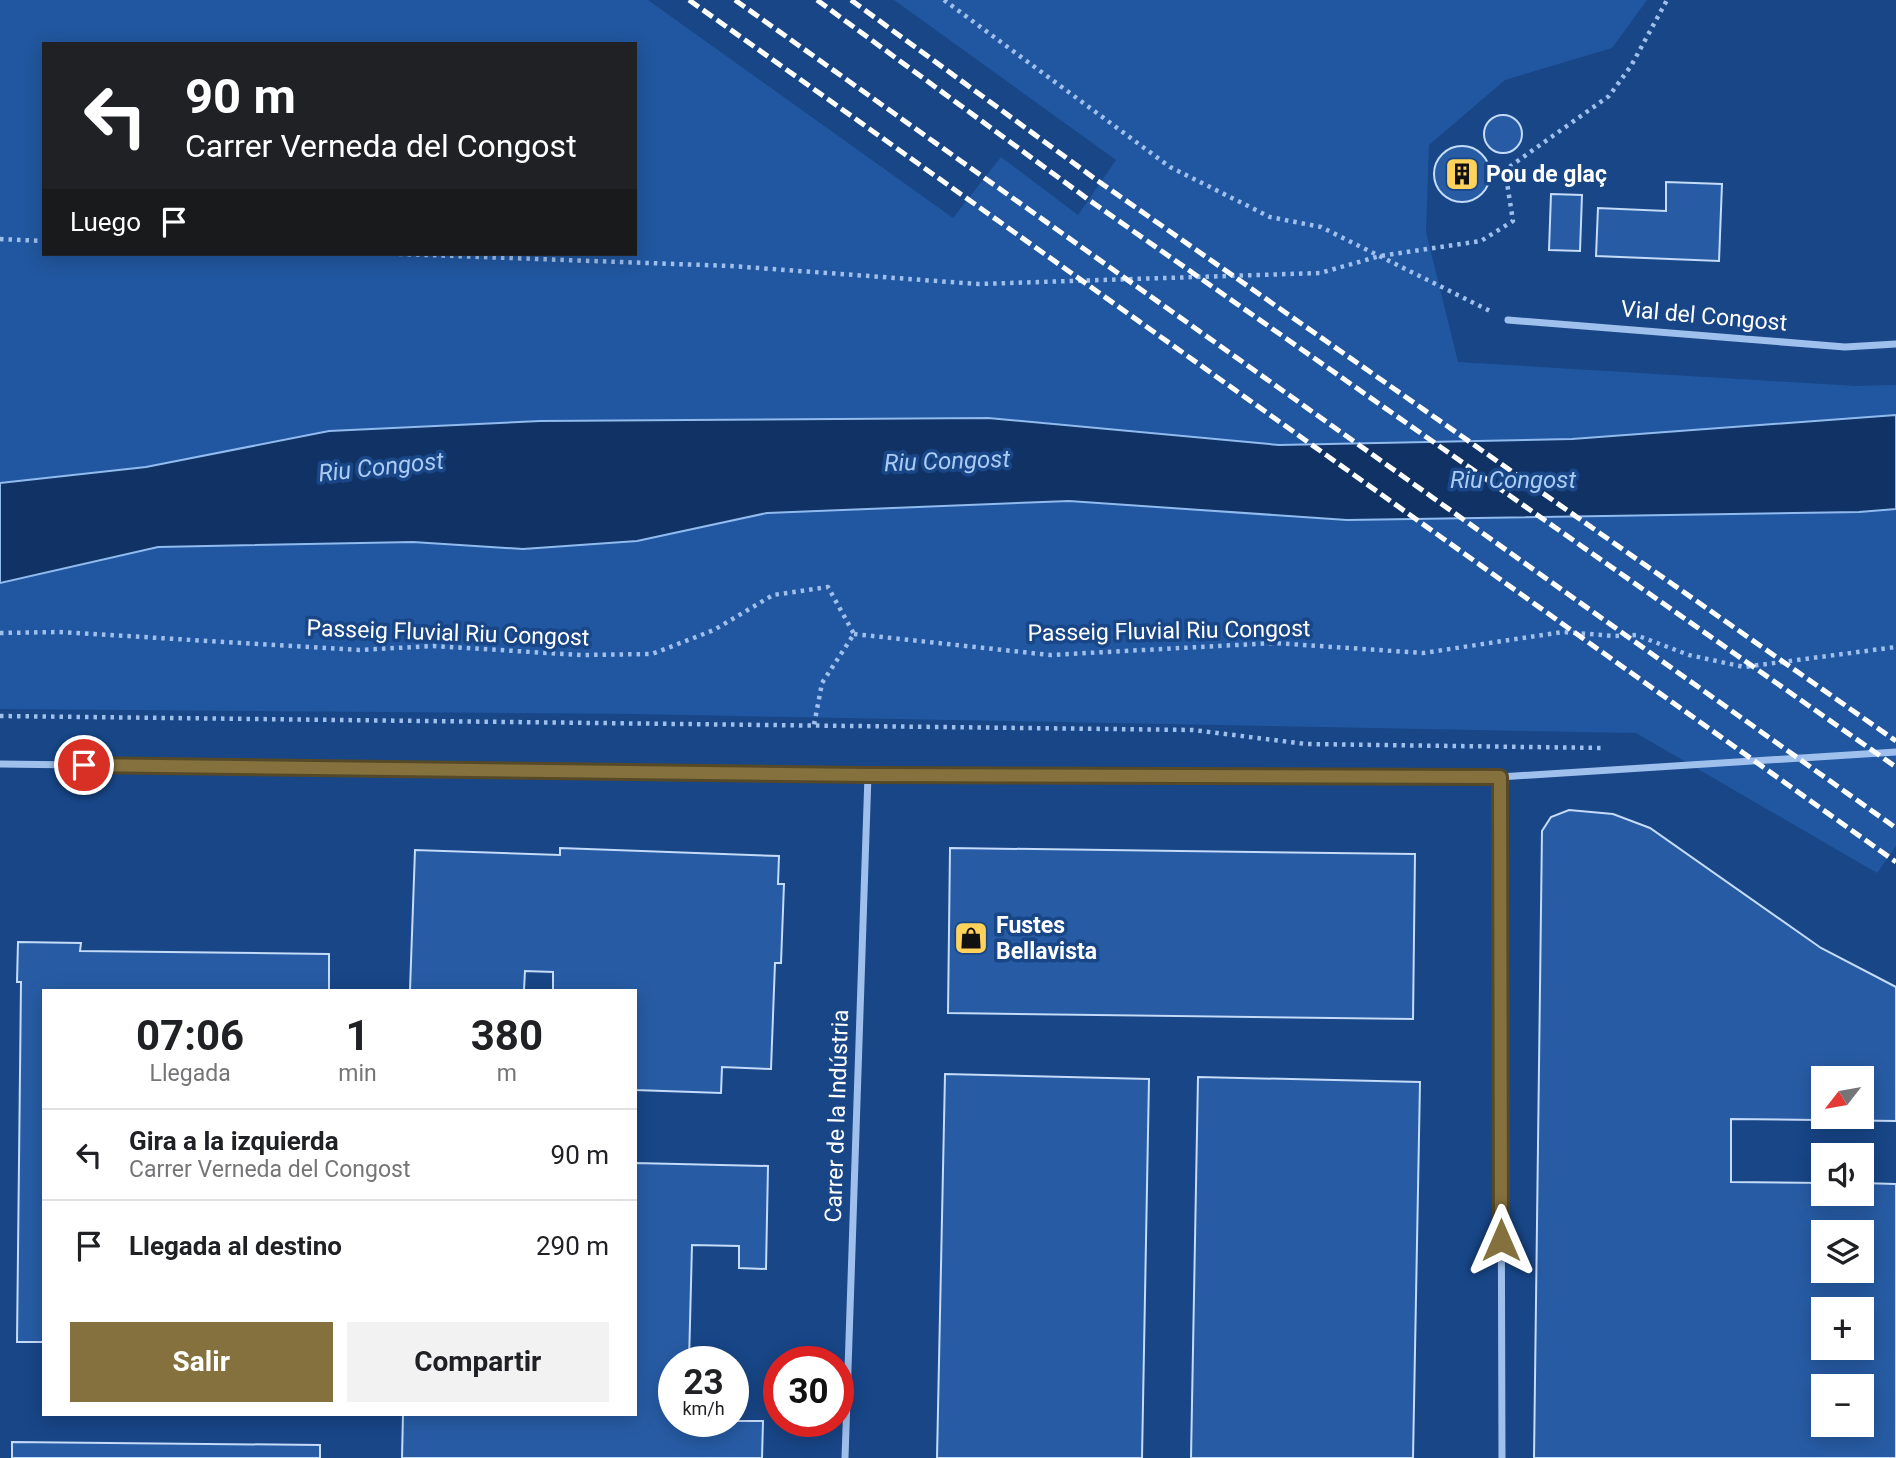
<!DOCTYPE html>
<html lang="es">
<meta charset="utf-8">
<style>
:root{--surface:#fff;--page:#f2f2f2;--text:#202124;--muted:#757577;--line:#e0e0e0;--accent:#84713d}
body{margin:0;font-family:Roboto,sans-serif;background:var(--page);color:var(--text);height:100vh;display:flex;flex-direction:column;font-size:26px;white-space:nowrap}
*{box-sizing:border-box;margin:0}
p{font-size:23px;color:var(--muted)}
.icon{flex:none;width:38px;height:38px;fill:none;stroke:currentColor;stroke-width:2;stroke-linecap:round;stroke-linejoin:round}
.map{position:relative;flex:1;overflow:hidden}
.drawer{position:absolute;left:42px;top:989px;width:595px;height:427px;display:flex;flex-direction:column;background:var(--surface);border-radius:0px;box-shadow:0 4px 18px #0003}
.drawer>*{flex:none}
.guide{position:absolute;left:42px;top:42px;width:595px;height:214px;border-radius:0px;box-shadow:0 4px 18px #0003;background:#202124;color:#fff;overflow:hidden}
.needle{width:46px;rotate:239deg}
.controls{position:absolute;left:1811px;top:1066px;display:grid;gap:14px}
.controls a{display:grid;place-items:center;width:63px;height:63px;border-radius:0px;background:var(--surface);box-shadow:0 4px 18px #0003;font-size:35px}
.speed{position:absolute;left:658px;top:1346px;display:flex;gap:14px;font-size:35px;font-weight:700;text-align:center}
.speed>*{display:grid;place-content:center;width:91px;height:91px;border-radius:50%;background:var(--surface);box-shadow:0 4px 18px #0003;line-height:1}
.speed small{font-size:18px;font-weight:400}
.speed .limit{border:10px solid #d22;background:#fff;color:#111}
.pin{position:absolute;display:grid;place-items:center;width:60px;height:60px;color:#fff;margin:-30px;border:4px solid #fff;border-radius:50%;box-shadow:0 2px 7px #0007}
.me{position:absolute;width:77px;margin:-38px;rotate:0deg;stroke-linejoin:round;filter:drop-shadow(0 0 5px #0008)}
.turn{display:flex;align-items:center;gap:24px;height:147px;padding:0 28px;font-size:32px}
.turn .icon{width:91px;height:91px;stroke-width:2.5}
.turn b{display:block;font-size:49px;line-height:60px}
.then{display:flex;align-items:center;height:66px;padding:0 28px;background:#0003;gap:14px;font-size:26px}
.eta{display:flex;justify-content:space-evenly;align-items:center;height:119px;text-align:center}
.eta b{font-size:42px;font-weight:700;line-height:49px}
.primary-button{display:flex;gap:14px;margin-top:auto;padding:14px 28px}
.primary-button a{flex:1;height:80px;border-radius:0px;background:var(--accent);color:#fff;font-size:28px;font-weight:700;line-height:80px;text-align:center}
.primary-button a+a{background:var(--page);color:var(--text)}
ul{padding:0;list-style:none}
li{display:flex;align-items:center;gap:21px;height:91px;padding:0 28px;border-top:2px solid var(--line)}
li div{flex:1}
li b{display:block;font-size:26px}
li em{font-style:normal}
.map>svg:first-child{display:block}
.green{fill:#2157a0;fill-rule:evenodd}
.water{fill:#103264;stroke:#91bbef;stroke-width:2}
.building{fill:#275ca5;stroke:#c4dbf9;stroke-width:2;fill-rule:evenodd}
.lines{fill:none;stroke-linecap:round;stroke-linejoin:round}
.path{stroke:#9fc0ed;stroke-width:4.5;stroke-dasharray:3.5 5;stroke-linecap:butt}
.street{stroke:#9fc0ed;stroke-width:7}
.rail{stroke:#fff;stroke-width:5;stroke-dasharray:12 5;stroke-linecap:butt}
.route-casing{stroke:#564928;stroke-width:18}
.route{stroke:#84713d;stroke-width:12}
.labels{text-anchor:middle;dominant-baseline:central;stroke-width:7;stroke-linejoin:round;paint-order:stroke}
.poi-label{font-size:23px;font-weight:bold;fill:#fff;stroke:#184687;text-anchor:start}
.street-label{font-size:23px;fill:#fff;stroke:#184687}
.water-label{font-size:24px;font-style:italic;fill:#aacbf4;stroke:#184687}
</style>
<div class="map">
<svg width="1896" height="1458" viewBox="0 0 1896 1458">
<rect width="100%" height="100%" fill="#184687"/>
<g class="green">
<path d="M0 0H648L953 218 1001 157 1078 215 1116 160 894 0H1647L1612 48 1505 80 1429 145 1426 232 1458 362 1856 386 1896 385V415L1572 439 1279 445 988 418 540 421 329 431 146 467 0 483ZM44 44H635V254H44Z"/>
<polygon points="1069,501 1347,520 1859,512 1896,509 1896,846 1877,873 1636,733 633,714 0,709 0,583 158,547 413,542 523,549 637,541 767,513"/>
</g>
<polygon class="water" points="1896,415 1896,509 1859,512 1347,520 1069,501 767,513 637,541 523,549 413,542 158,547 0,583 0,483 146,467 329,431 540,421 988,418 1279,445 1572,439"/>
<g class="building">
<circle cx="1503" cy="134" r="19"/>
<circle cx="1462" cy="174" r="28"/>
<polygon points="1666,182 1722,184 1719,261 1596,256 1598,208 1666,211"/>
<polygon points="1551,194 1582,195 1580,251 1549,250"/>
<path d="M1569 810 1613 814 1650 828 1821 948 1896 987V1121L1731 1119V1182L1824 1183V1194H1862V1183L1896 1184V1458H1534L1542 831 1551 817ZM1824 1078H1862V1116H1824ZM1824 1232H1862V1270H1824ZM1824 1309H1862V1348H1824ZM1824 1386H1862V1424H1824Z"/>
<polygon points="560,848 779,856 778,884 784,884 781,963 775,963 771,1069 722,1067 721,1093 635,1090 635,990 553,990 553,972 525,971 524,990 410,990 415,850 560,855"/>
<polygon points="950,848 1415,854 1413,1019 948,1013"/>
<polygon points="18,942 81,943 80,951 329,954 329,990 44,990 44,1342 17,1342 21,982 17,982"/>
<polygon points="945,1074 1149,1079 1142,1458 937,1458"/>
<polygon points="1198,1077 1420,1082 1413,1458 1191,1458"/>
<polygon points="635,1163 768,1166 766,1269 739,1268 739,1246 692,1245 689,1362 674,1362 674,1421 763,1421 762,1458 402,1458 403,1414 635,1414"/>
<polygon points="12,1442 320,1445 320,1458 12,1458"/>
</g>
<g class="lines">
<g class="path">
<polyline points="944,0 1170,167 1270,217 1321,227 1492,312"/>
<polyline points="0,239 44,241"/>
<polyline points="399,254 731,266 978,284 1320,273 1380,256 1481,241 1513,221 1505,170 1609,96 1631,66 1667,0"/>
<polyline points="0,633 59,632 359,650 433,646 581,655 652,654 714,630 773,595 828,587 854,634 822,683 814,725"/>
<polyline points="854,634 1050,655 1274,643 1423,653 1563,632 1615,636 1636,635 1689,655 1744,667 1896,647"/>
<polyline points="0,716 1193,730 1306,744 1603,748"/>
</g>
<g class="street">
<polyline points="1508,320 1845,347 1896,344"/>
<polyline points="0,764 868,775 1500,777 1896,752"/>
<polyline points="1500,777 1502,1458"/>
<polyline points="845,1458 868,775"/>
</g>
<g class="rail">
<polyline points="689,0 1896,862"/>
<polyline points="735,0 1896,828"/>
<polyline points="817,0 1089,200 1896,767"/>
<polyline points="851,0 1098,181 1896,741"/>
</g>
</g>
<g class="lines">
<g class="route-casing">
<polyline id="route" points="84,765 868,775 1500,777 1501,1240"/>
</g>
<use href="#route" class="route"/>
</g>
<defs>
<g id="building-square" transform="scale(1.75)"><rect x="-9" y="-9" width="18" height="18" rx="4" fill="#ffd35b" stroke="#184687"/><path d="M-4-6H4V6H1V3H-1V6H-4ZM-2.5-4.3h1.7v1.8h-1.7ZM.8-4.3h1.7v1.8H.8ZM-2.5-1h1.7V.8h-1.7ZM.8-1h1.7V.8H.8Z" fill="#111"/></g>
<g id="shop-square" transform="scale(1.75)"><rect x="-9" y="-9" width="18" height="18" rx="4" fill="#ffd35b" stroke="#184687"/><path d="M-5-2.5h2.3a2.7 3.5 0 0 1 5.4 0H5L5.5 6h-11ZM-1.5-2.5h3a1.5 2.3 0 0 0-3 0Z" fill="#111"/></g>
</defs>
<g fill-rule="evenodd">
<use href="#building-square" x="1462" y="174"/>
<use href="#shop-square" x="971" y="938"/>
</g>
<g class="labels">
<g class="poi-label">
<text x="1486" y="174">Pou de glaç</text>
<text x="996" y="925">Fustes<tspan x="996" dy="26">Bellavista</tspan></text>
</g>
<g class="street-label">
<text transform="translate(1704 316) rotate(5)">Vial del Congost</text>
<text transform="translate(1169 631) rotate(-1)">Passeig Fluvial Riu Congost</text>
<text transform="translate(448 633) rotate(2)">Passeig Fluvial Riu Congost</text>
<text transform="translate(837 1116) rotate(-88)">Carrer de la Indústria</text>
</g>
<g class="water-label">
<text transform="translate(947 461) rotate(-2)">Riu Congost</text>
<text transform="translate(381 467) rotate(-6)">Riu Congost</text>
<text x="1513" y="480">Riu Congost</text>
</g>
</g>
</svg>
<div class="controls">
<a><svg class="needle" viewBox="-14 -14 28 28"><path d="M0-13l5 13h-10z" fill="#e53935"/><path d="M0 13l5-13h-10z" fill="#757577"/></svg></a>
<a><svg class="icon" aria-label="sound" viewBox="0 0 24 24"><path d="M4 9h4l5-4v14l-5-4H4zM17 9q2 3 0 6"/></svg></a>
<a><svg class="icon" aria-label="layers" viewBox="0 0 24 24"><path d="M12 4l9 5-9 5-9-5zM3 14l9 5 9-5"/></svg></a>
<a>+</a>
<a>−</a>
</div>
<div class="speed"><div>23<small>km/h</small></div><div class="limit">30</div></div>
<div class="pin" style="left:84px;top:765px;background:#d93025"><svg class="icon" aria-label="arrive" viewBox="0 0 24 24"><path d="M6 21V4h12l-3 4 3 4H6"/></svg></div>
<svg class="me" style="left:1501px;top:1240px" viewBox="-20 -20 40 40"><path d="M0-17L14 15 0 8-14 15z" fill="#84713d" stroke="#fff" stroke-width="4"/></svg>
<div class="guide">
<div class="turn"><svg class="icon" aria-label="left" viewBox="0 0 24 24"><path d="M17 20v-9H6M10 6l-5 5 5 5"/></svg><div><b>90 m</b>Carrer Verneda del Congost</div></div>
<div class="then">Luego<svg class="icon" aria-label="arrive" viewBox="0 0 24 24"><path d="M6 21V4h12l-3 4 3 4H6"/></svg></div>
</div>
<section class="drawer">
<div class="eta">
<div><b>07:06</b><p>Llegada</p></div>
<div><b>1</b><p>min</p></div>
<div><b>380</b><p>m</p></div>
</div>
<ul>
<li><svg class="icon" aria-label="left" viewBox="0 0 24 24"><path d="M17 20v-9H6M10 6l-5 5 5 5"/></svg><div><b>Gira a la izquierda</b><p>Carrer Verneda del Congost</p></div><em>90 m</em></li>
<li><svg class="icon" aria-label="arrive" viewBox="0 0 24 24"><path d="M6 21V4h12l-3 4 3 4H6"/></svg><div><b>Llegada al destino</b></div><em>290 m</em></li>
</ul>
<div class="primary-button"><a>Salir</a><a>Compartir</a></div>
</section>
</div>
